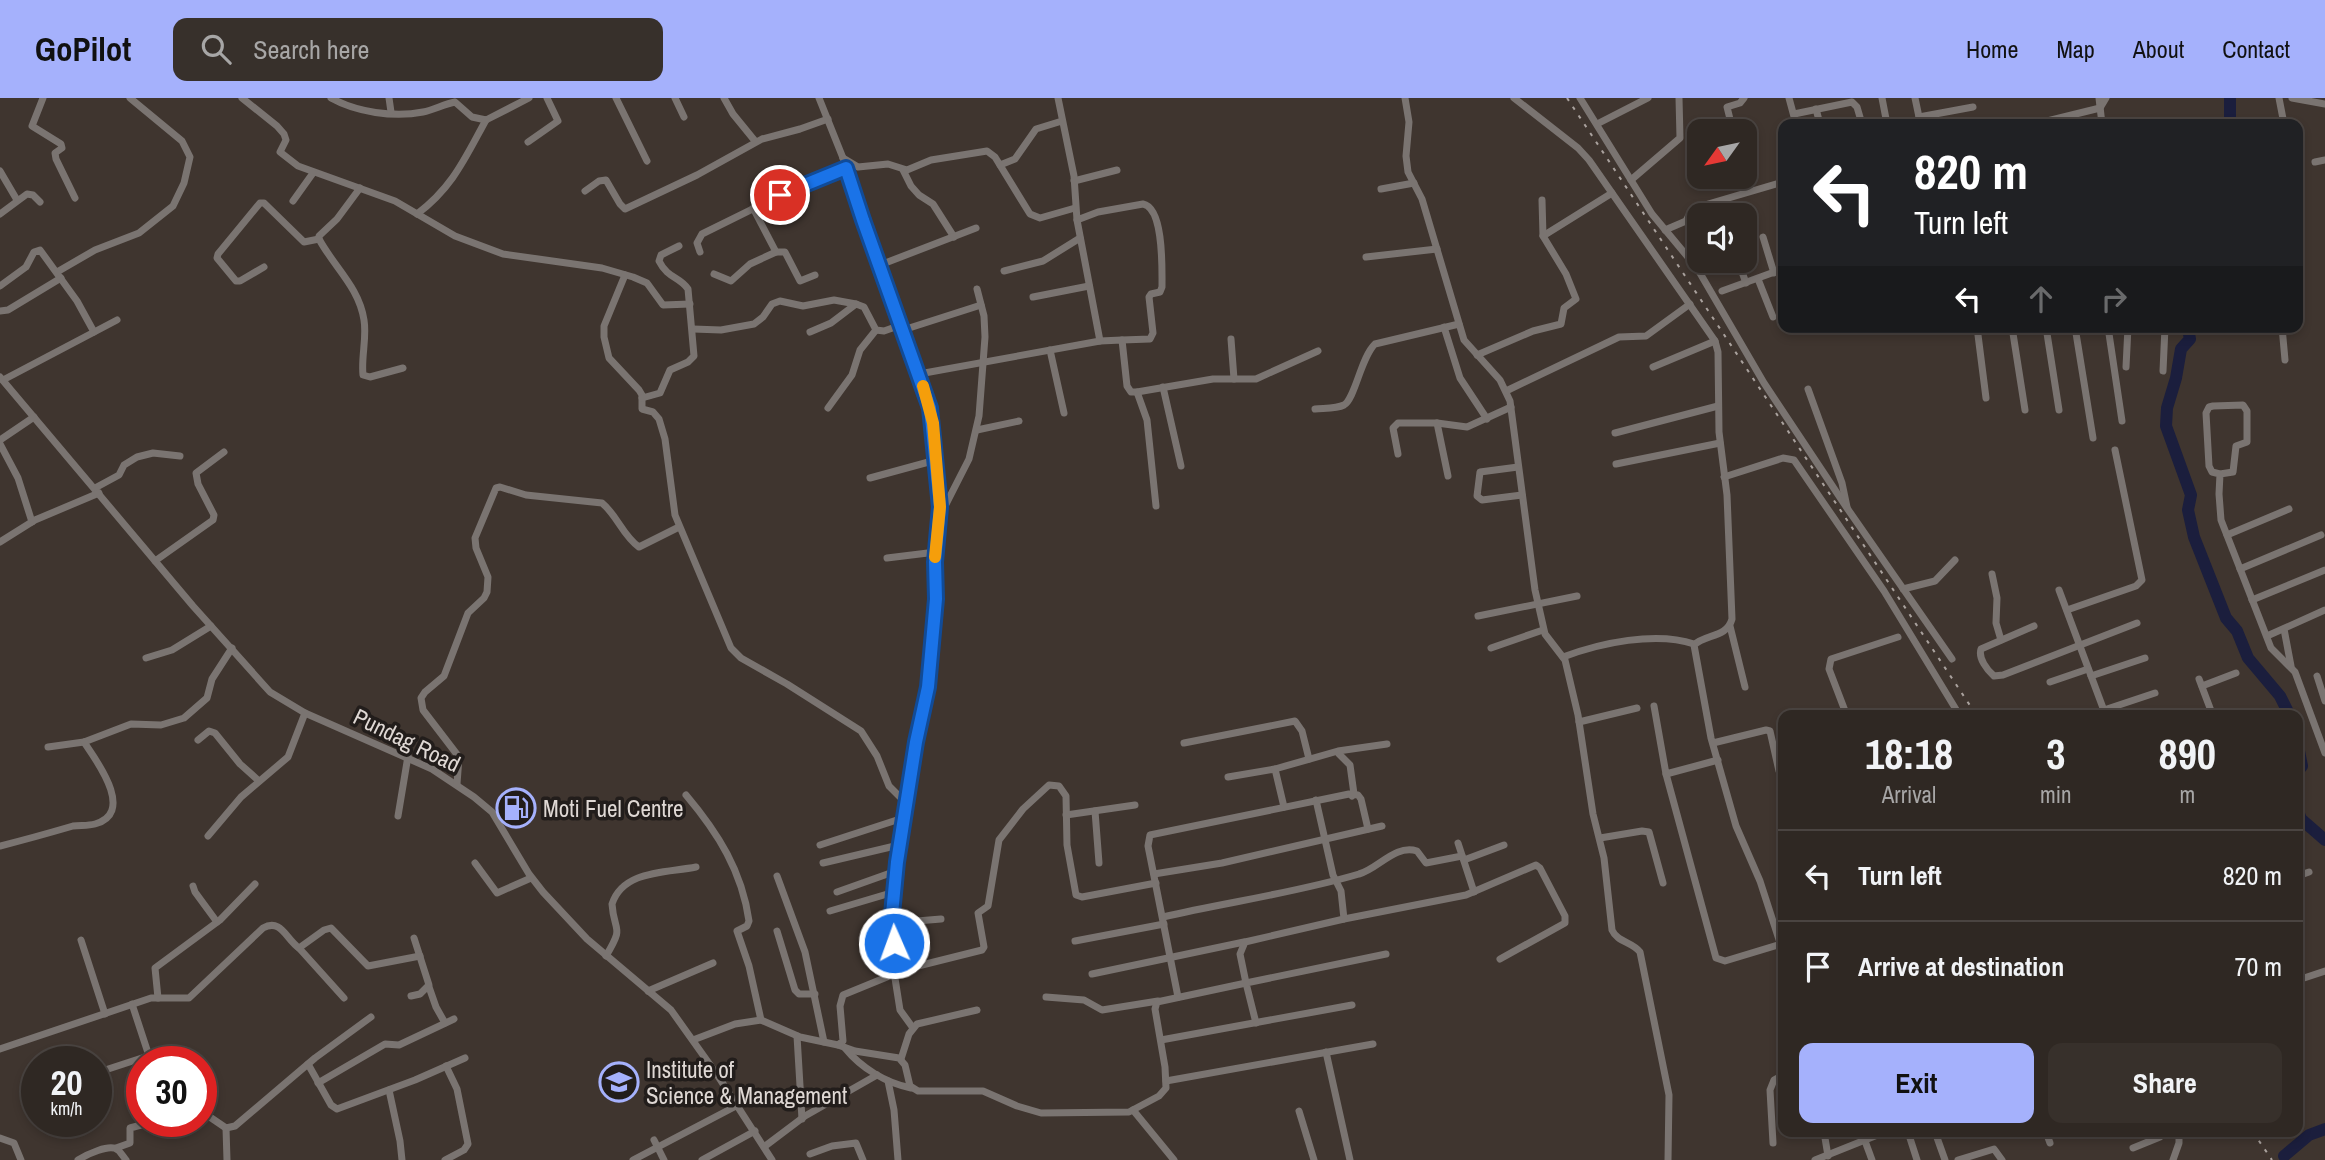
<!DOCTYPE html>
<style>
:root{--surface:#2f2823;--page:#37302b;--text:#f1f3f6;--muted:#a7a6a6;--line:#4a4441;--accent:#a5b1fc}
body{margin:0;font-family:"Archivo Narrow",sans-serif;background:var(--page);color:var(--text);height:100vh;display:flex;flex-direction:column;font-size:26px;white-space:nowrap}
*{box-sizing:border-box;margin:0}
p{font-size:23px;color:var(--muted)}
.icon{flex:none;width:38px;height:38px;fill:none;stroke:currentColor;stroke-width:2;stroke-linecap:round;stroke-linejoin:round}
.map{position:relative;flex:1;overflow:hidden}
.details{position:absolute;left:1778px;top:612px;width:525px;height:427px;display:flex;flex-direction:column;background:var(--surface);border-radius:14px;box-shadow:0 4px 10px #0003,0 0 0 2px var(--line)}
.details>*{flex:none}
.guide{position:absolute;left:1778px;top:21px;width:525px;height:214px;border-radius:14px;box-shadow:0 4px 10px #0003,0 0 0 2px var(--line);background:#202124;color:#fff;overflow:hidden}
.needle{width:46px;rotate:237deg}
.buttons{position:absolute;left:1687px;top:21px;display:grid;gap:14px}
.buttons a{display:grid;place-items:center;width:70px;height:70px;border-radius:14px;background:var(--surface);box-shadow:0 4px 10px #0003,0 0 0 2px var(--line);font-size:35px}
.speed{position:absolute;left:21px;top:948px;display:flex;gap:14px;font-size:35px;font-weight:700;text-align:center}
.speed>*{display:grid;place-content:center;width:91px;height:91px;border-radius:50%;background:var(--surface);box-shadow:0 4px 10px #0003,0 0 0 2px var(--line);line-height:1}
.speed small{font-size:18px;font-weight:400}
.speed .limit{border:10px solid #d22;background:#fff;color:#111}
.pin{position:absolute;display:grid;place-items:center;width:60px;height:60px;color:#fff;margin:-30px;border:4px solid #fff;border-radius:50%;box-shadow:0 2px 7px #0007}
.me{position:absolute;width:77px;margin:-38px;rotate:358deg;stroke-linejoin:round;filter:drop-shadow(0 0 5px #0008)}
.turn{display:flex;align-items:center;gap:24px;height:147px;padding:0 21px;font-size:32px}
.turn .icon{width:91px;height:91px;stroke-width:2.5}
.turn b{display:block;font-size:49px;line-height:60px}
.lanes{display:flex;align-items:center;height:66px;padding:0 21px;background:#0003;justify-content:center;gap:35px;direction:ltr}
.lanes .off{opacity:.35}
.eta{display:flex;justify-content:space-evenly;align-items:center;height:119px;text-align:center}
.eta b{font-size:42px;font-weight:800;line-height:49px}
.primary-button{display:flex;gap:14px;margin-top:auto;padding:14px 21px}
.primary-button a{flex:1;height:80px;border-radius:14px;background:var(--accent);color:#111;font-size:28px;font-weight:800;line-height:80px;text-align:center}
.primary-button a+a{background:var(--page);color:var(--text)}
ul{padding:0;list-style:none}
li{display:flex;align-items:center;gap:21px;height:91px;padding:0 21px;border-top:2px solid var(--line)}
li div{flex:1}
li b{display:block;font-size:26px}
li em{font-style:normal}
header{display:flex;align-items:center;gap:42px;box-sizing:border-box;height:98px;padding:0 35px;background:var(--accent);color:#111}
header strong{font-size:33px}
nav{display:flex;gap:38px;margin-inline-start:auto;font-size:24px}
.search{width:490px;height:63px;background:var(--page);display:flex;align-items:center;gap:18px;box-sizing:border-box;padding:0 24px;border-radius:14px;color:var(--muted);font-size:26px}
.map>svg:first-child{display:block}
.lines{fill:none;stroke-linecap:round;stroke-linejoin:round}
.river{stroke:#1b1e3d;stroke-width:12}
.minor{stroke:#7a7471;stroke-width:7}
.rail{stroke:#aaa29e;stroke-width:2;stroke-dasharray:3.5 7;stroke-linecap:butt}
.route-casing{stroke:#114b97;stroke-width:18}
.route{stroke:#1a73e8;stroke-width:12}
.slow{stroke:#f59e0b;stroke-width:12}
.labels{text-anchor:middle;dominant-baseline:central;stroke-width:7;stroke-linejoin:round;paint-order:stroke}
.street-label{font-size:23px;fill:#dfd8d4;stroke:#221d1b}
.poi-label{font-size:23px;fill:#dfd8d4;stroke:#221d1b;text-anchor:start}
</style>
<header>
<strong>GoPilot</strong>
<div class="search"><svg class="icon" aria-label="search" viewBox="0 0 24 24"><circle cx="10" cy="10" r="6"/><path d="M15 15l6 6"/></svg>Search here</div>
<nav><a>Home</a><a>Map</a><a>About</a><a>Contact</a></nav>
</header>
<div class="map">
<svg width="2325" height="1062" viewBox="0 0 2325 1062">
<rect width="100%" height="100%" fill="#3f352f"/>
<g class="lines">
<g class="river">
<polyline points="2230,0 2230,26"/>
<polyline points="2191,229 2188,231 2190,241 2181,251 2176,280 2167,310 2166,328 2191,397 2188,412 2194,439 2226,520 2237,533 2248,560 2280,598 2290,618"/>
<polyline points="2298,648 2302,668 2298,673"/>
<polyline points="2298,713 2301,721 2325,742"/>
<polyline points="2284,1058 2309,1037 2325,1031"/>
</g>
<g class="minor">
<polyline points="43,0 32,28 61,46 62,50 55,55 56,61 75,100"/>
<polyline points="242,0 277,28 284,36 286,42 280,54 298,68 395,103 455,138 503,156 602,170 633,179 647,185 663,207 690,206"/>
<path d="M331 0C356 14 394 20 423 14 434 12 444 6 455 4L472 19 486 22 529 0"/>
<polyline points="389,0 391,14"/>
<polyline points="616,0 647,63"/>
<polyline points="675,0 684,19"/>
<polyline points="724,0 733,16 755,43"/>
<path d="M1405 0 1409 24 1406 58 1408 74 1422 101 1464 242 1500 282 1510 303 1535 492 1545 536 1565 562 1578 617 1593 716 1604 760 1612 832C1617 844 1633 844 1640 854L1669 997 1668 1062"/>
<path d="M1514 0 1578 50 1589 62 1715 243 1718 254 1719 334 1727 397 1732 521C1727 540 1705 536 1694 547L1711 640 1736 728 1760 783 1783 854"/>
<polyline points="1580,0 1652,116 1697,170 1764,285 1847,410 1952,561"/>
<polyline points="1789,0 1796,26"/>
<polyline points="1882,0 1887,26"/>
<polyline points="1915,0 1919,19"/>
<polyline points="2099,0 2102,26"/>
<polyline points="2279,0 2284,26"/>
<polyline points="2292,0 2325,6"/>
<polyline points="1816,11 1820,26"/>
<polyline points="1794,16 1852,4 1857,9 1862,26"/>
<polyline points="1597,26 1648,0"/>
<polyline points="1920,26 1919,19 1973,9"/>
<polyline points="2035,26 2100,10 2106,0"/>
<polyline points="2204,26 2204,23"/>
<polyline points="1733,33 1727,9 1740,5 1744,0"/>
<polyline points="528,44 558,23 547,0"/>
<polyline points="843,60 858,69 888,66 907,72 931,62 987,53 995,59 1030,116 1040,120 1075,110"/>
<polyline points="2315,64 2325,62"/>
<polyline points="1000,67 1015,61 1036,31 1062,23"/>
<polyline points="903,72 911,88 919,97 933,106 954,139"/>
<polyline points="0,73 17,102"/>
<polyline points="1631,82 1680,40 1679,0"/>
<polyline points="1074,83 1117,72"/>
<path d="M360 90 337 121 319 138V141C334 169 359 189 364 222 367 240 361 259 363 277L370 279 403 270"/>
<polyline points="1381,91 1414,85"/>
<polyline points="585,93 599,83 606,82 620,106 625,111 697,77 762,41 800,31 828,21"/>
<polyline points="293,103 313,75"/>
<polyline points="753,110 776,154 785,154 800,183 815,177"/>
<polyline points="0,116 27,96 33,97 40,104"/>
<path d="M417 116C453 89 465 60 486 22"/>
<path d="M1077 122 1098 114 1143 106C1164 110 1162 171 1162 189L1160 194 1151 196 1149 199 1153 235 1150 241 1122 242"/>
<polyline points="1665,132 1686,123 1690,115 1698,109 1783,84"/>
<polyline points="1543,138 1612,95"/>
<polyline points="1763,139 1774,175"/>
<polyline points="700,154 697,145 702,136 803,86 847,70"/>
<polyline points="1366,159 1437,151"/>
<polyline points="1738,163 1746,185"/>
<polyline points="880,167 976,130"/>
<polyline points="264,169 240,183 236,183 217,160 218,156 260,105 264,105 304,144 319,141"/>
<polyline points="1004,173 1043,163 1080,140"/>
<polyline points="57,174 95,152 139,135 173,108 184,85 190,59 182,43 130,0"/>
<polyline points="714,176 731,183 750,166 776,154"/>
<polyline points="625,177 604,228 604,239 609,260 639,292 642,297 642,311 653,314 659,321 665,341 675,417 731,550 741,560 787,586 861,633 877,658 889,688 906,705"/>
<polyline points="1758,181 1773,219"/>
<polyline points="0,188 26,169 34,154 40,152 77,203 94,234"/>
<polyline points="1722,193 1783,171"/>
<polyline points="1033,199 1089,188"/>
<polyline points="0,213 8,212 61,180"/>
<polyline points="1444,229 1460,280 1487,321"/>
<polyline points="1977,229 1986,300"/>
<polyline points="2012,229 2025,312"/>
<polyline points="2046,229 2059,312"/>
<polyline points="2075,229 2093,340"/>
<polyline points="2108,229 2122,323"/>
<polyline points="2282,229 2285,262"/>
<polyline points="693,231 721,232 754,226 763,219 772,206 780,203 803,208 834,202 856,206"/>
<polyline points="903,232 981,207"/>
<polyline points="810,234 831,225 856,206 864,209 876,232 884,233 901,227"/>
<polyline points="1100,243 1122,242 1127,288 1131,294 1137,294 1213,281 1234,281 1231,241"/>
<polyline points="1050,252 1064,315"/>
<polyline points="1477,257 1533,233 1561,226 1564,210 1576,201 1566,176 1543,138 1542,102"/>
<polyline points="1653,269 1715,243"/>
<polyline points="2126,269 2128,229"/>
<polyline points="2163,273 2165,229"/>
<polyline points="919,276 1100,243 1077,122 1074,78 1058,0"/>
<polyline points="0,279 193,508 270,594 305,615 432,671 474,699 492,714 529,776 543,794 587,841 671,912 718,978 772,1062"/>
<polyline points="1234,281 1256,281 1318,253"/>
<polyline points="3,282 117,222"/>
<polyline points="1163,289 1181,368"/>
<polyline points="1808,291 1842,385 1847,409"/>
<polyline points="1506,293 1619,239 1646,238 1690,206"/>
<polyline points="1137,294 1147,322 1156,408"/>
<path d="M642 300 660 295 670 272 688 264 694 258 688 191C679 178 668 181 659 163L661 157 679 148"/>
<polyline points="828,310 852,277 860,252 876,232"/>
<path d="M1315 311C1323 310 1336 311 1344 307 1355 301 1361 259 1375 246L1459 226"/>
<polyline points="1437,325 1448,378"/>
<polyline points="977,332 1019,323"/>
<polyline points="1615,335 1718,308"/>
<polyline points="0,342 34,319"/>
<polyline points="0,346 18,380 32,424"/>
<polyline points="1398,356 1393,330 1398,325 1437,325 1467,329 1511,309"/>
<polyline points="1616,366 1720,345"/>
<polyline points="1518,369 1480,374 1477,398 1482,402 1522,397"/>
<polyline points="2220,376 2233,374 2236,348 2247,344 2247,313 2243,307 2213,308 2209,309 2206,315 2209,368 2212,374 2220,376 2219,396 2221,422 2271,550 2295,574 2325,655"/>
<polyline points="1724,379 1783,360 1794,362 1884,493 1960,618"/>
<polyline points="870,380 936,362"/>
<polyline points="95,390 119,377 124,367 137,359 153,355 180,358"/>
<polyline points="941,416 969,361 979,318 985,239 984,218 977,191"/>
<polyline points="2227,437 2289,411"/>
<polyline points="0,444 35,422 99,395"/>
<polyline points="887,460 936,454"/>
<polyline points="155,463 213,422 214,417 198,386 196,375 224,354"/>
<polyline points="2240,471 2321,437"/>
<polyline points="1992,476 1997,500 1996,525 2001,542"/>
<polyline points="1903,491 1935,483 1955,462"/>
<polyline points="2059,492 2106,618"/>
<polyline points="2252,502 2325,472"/>
<polyline points="2067,512 2136,488 2142,482 2115,352"/>
<polyline points="1478,518 1577,498"/>
<polyline points="1730,528 1745,589"/>
<path d="M2034 528 1981 551C1978 560 1987 572 1994 578L2003 577 2137 525"/>
<polyline points="2284,531 2291,568"/>
<polyline points="2267,538 2325,512"/>
<polyline points="1491,550 1543,532"/>
<path d="M1563 559C1600 545 1656 533 1694 546"/>
<polyline points="146,560 172,552 211,528"/>
<polyline points="2091,578 2145,560"/>
<polyline points="2317,578 2325,603"/>
<polyline points="2199,581 2213,618"/>
<polyline points="2050,584 2088,571"/>
<polyline points="2202,588 2236,575"/>
<polyline points="1654,608 1666,676 1718,662"/>
<polyline points="2104,612 2155,595"/>
<polyline points="1847,618 1829,571 1831,561 1898,539"/>
<polyline points="1579,624 1637,610"/>
<polyline points="198,642 209,633 215,635 240,666 259,683"/>
<polyline points="1184,645 1295,623 1302,633 1309,661"/>
<polyline points="1713,645 1766,632 1770,633 1779,673 1783,679"/>
<polyline points="48,649 84,644 131,626 161,627 184,620 207,600 212,581 232,550"/>
<polyline points="1339,656 1350,667 1354,696 1352,698"/>
<polyline points="1666,676 1716,860 1725,863 1781,846"/>
<polyline points="1228,679 1275,671"/>
<path d="M457 686 459 659 423 612 421 600 425 594 444 578 468 515 484 500 487 494 488 479 476 450 475 440 496 390 500 389 526 397 602 405C617 417 623 438 639 449L679 429"/>
<path d="M686 697C718 735 742 773 749 823L747 828 737 833 749 868 761 922"/>
<polyline points="1284,709 1275,671 1338,653 1387,646"/>
<polyline points="1095,713 1099,765"/>
<polyline points="1066,717 1135,707"/>
<polyline points="398,718 408,658"/>
<polyline points="208,738 241,699 288,659 305,615"/>
<polyline points="1600,740 1642,733 1649,734 1663,785"/>
<polyline points="1458,745 1474,794"/>
<polyline points="820,747 903,720"/>
<path d="M0 748C24 742 49 735 73 728 80 727 88 728 95 726 136 715 96 662 84 644"/>
<polyline points="1464,762 1504,747"/>
<polyline points="475,765 497,795 531,780"/>
<polyline points="823,765 899,747"/>
<polyline points="1154,776 1222,765 1382,728"/>
<polyline points="777,778 805,854 824,944"/>
<polyline points="2298,778 2309,774"/>
<polyline points="193,788 195,794 217,824"/>
<polyline points="837,794 896,773"/>
<polyline points="830,813 894,794"/>
<path d="M1163 819C1228 804 1295 795 1359 776 1378 771 1395 746 1417 753L1426 765 1462 758"/>
<polyline points="1344,821 1466,797 1536,767 1540,770 1565,818 1565,825 1500,861"/>
<polyline points="893,825 941,821"/>
<polyline points="777,833 795,892 799,896 815,896"/>
<polyline points="81,842 105,916"/>
<polyline points="1075,843 1164,826"/>
<polyline points="299,850 344,900"/>
<path d="M606 858C625 826 614 836 612 806 623 772 666 775 696 769"/>
<polyline points="1092,876 1244,844"/>
<polyline points="2298,882 2325,873"/>
<polyline points="429,889 436,909 445,925"/>
<polyline points="648,893 713,865"/>
<polyline points="411,898 420,896 429,887 414,840"/>
<polyline points="1046,899 1084,902 1102,912 1158,903"/>
<polyline points="1178,899 1148,748 1150,737 1349,696 1358,697 1361,701 1368,731"/>
<polyline points="158,900 155,870 220,822 255,786"/>
<polyline points="132,906 151,964"/>
<polyline points="1256,925 1246,885 1386,856"/>
<polyline points="913,930 900,912 894,874 982,852 984,849 978,815 988,808 999,742 1023,711 1049,687 1059,688 1066,698 1067,747 1076,797 1082,799 1156,785"/>
<polyline points="797,938 802,1021"/>
<polyline points="693,942 735,926 761,922 800,939 838,947 843,943 840,908 843,897 887,879 894,874 892,816 897,764 916,644 928,589 936,501 935,464 940,409 933,325 925,292 863,122 847,70 819,0"/>
<polyline points="1161,942 1352,907"/>
<polyline points="838,947 855,953 899,960 905,967 910,988 918,993 983,993 1017,1008 1041,1015 1129,1014 1159,998 1166,990 1165,969 1155,911 1157,904 1246,885 1240,856 1245,844 1344,821 1341,793 1333,777 1316,702"/>
<path d="M845 950C861 970 886 985 911 990"/>
<path d="M0 951 151 900H189L263 830C281 820 286 841 299 850L324 832 331 830 368 868 420 858"/>
<polyline points="1326,954 1350,1062"/>
<polyline points="901,961 909,936 917,926 977,912"/>
<polyline points="308,966 331,1007 337,1011 415,982 465,960"/>
<polyline points="96,975 148,958"/>
<polyline points="888,983 894,1012 898,1062"/>
<polyline points="1166,983 1373,946"/>
<polyline points="318,985 385,946 399,947 454,921"/>
<polyline points="389,992 400,1043 402,1062"/>
<polyline points="1133,1012 1174,1062"/>
<polyline points="201,1013 226,1030 235,1028 315,960 371,919"/>
<polyline points="1299,1013 1314,1062"/>
<polyline points="226,1030 227,1062"/>
<polyline points="1824,1034 1828,1058"/>
<polyline points="1908,1034 1917,1062"/>
<polyline points="1935,1034 1945,1062"/>
<polyline points="2046,1034 2050,1045"/>
<polyline points="0,1040 14,1045 21,1062"/>
<polyline points="654,1042 664,1062"/>
<polyline points="1865,1043 1872,1062"/>
<polyline points="1773,1045 1770,992 1774,982 1783,977"/>
<polyline points="764,1049 805,1018 877,977"/>
<polyline points="116,1050 130,1045 130,1030 141,1027 143,1024"/>
<polyline points="2133,1050 2160,1039 2164,1034"/>
<polyline points="810,1056 832,1048 856,1045 863,1062"/>
<path d="M78 1062C86 1057 110 1045 118 1052 119 1052 125 1061 126 1062"/>
<polyline points="445,1062 464,1052 468,1046 457,991 446,968"/>
<polyline points="633,1062 738,1007"/>
<polyline points="702,1062 755,1033"/>
<polyline points="1815,1062 1885,1034"/>
<polyline points="1958,1062 1994,1051 2002,1062"/>
<polyline points="2173,1062 2179,1045 2179,1034"/>
</g>
<g class="rail">
<polyline points="1567,0 1977,618"/>
<polyline points="2253,1034 2272,1062"/>
</g>
</g>
<g class="lines">
<g class="route-casing">
<polyline id="route" points="780,97 846,70 863,122 930,310 940,409 935,464 936,501 928,589 916,644 897,764 892,816 894,845"/>
</g>
<use href="#route" class="route"/>
<polyline class="slow" points="923,288 933,325 940,409 935,459"/>
</g>
<defs>
<g id="fuel-ring" transform="scale(2.0125)"><circle r="9.5" fill="#221d1b" stroke="#a5b1fc" stroke-width="1.5"/><path d="M-5.5-6h7V0h2V4h1.3V-2.5L3-4.5l.8-.8L6-3V5H2.5V1h-1V6h-7ZM-4.2-4.7v3.2H.2V-4.7Z" fill="#a5b1fc"/></g>
<g id="university-ring" transform="scale(2.0125)"><circle r="9.5" fill="#221d1b" stroke="#a5b1fc" stroke-width="1.5"/><path d="M0-5L7-2L0 1L-7-2ZM-4 1L0 2.5L4 1V4Q0 6-4 4Z" fill="#a5b1fc"/></g>
</defs>
<g fill-rule="evenodd">
<use href="#fuel-ring" x="516" y="710"/>
<use href="#university-ring" x="619" y="984"/>
</g>
<g class="labels">
<g class="street-label">
<text transform="translate(407 642) rotate(26)">Pundag Road</text>
</g>
<g class="poi-label">
<text x="543" y="710">Moti Fuel Centre</text>
<text x="646" y="971">Institute of<tspan x="646" dy="26">Science &amp; Management</tspan></text>
</g>
</g>
</svg>
<div class="buttons">
<a><svg class="needle" viewBox="-14 -14 28 28"><path d="M0-13l5 13h-10z" fill="#e53935"/><path d="M0 13l5-13h-10z" fill="#a7a6a6"/></svg></a>
<a><svg class="icon" aria-label="sound" viewBox="0 0 24 24"><path d="M4 9h4l5-4v14l-5-4H4zM17 9q2 3 0 6"/></svg></a>
</div>
<div class="speed"><div>20<small>km/h</small></div><div class="limit">30</div></div>
<div class="pin" style="left:780px;top:97px;background:#d93025"><svg class="icon" aria-label="arrive" viewBox="0 0 24 24"><path d="M6 21V4h12l-3 4 3 4H6"/></svg></div>
<svg class="me" style="left:894px;top:845px" viewBox="-20 -20 40 40"><circle r="17" fill="#1a73e8" stroke="#fff" stroke-width="3"/><path d="M0-11L8 9 0 5-8 9z" fill="#fff"/></svg>
<div class="guide">
<div class="turn"><svg class="icon" aria-label="left" viewBox="0 0 24 24"><path d="M17 20v-9H6M10 6l-5 5 5 5"/></svg><div><b>820 m</b>Turn left</div></div>
<div class="lanes"><svg class="icon" aria-label="left" viewBox="0 0 24 24"><path d="M17 20v-9H6M10 6l-5 5 5 5"/></svg><svg class="icon off" aria-label="ahead" viewBox="0 0 24 24"><path d="M12 20V5M6 11l6-6 6 6"/></svg><svg class="icon off" aria-label="right" viewBox="0 0 24 24"><path d="M7 20v-9h11M14 6l5 5-5 5"/></svg></div>
</div>
<section class="details">
<div class="eta">
<div><b>18:18</b><p>Arrival</p></div>
<div><b>3</b><p>min</p></div>
<div><b>890</b><p>m</p></div>
</div>
<ul>
<li><svg class="icon" aria-label="left" viewBox="0 0 24 24"><path d="M17 20v-9H6M10 6l-5 5 5 5"/></svg><div><b>Turn left</b></div><em>820 m</em></li>
<li><svg class="icon" aria-label="arrive" viewBox="0 0 24 24"><path d="M6 21V4h12l-3 4 3 4H6"/></svg><div><b>Arrive at destination</b></div><em>70 m</em></li>
</ul>
<div class="primary-button"><a>Exit</a><a>Share</a></div>
</section>
</div>
